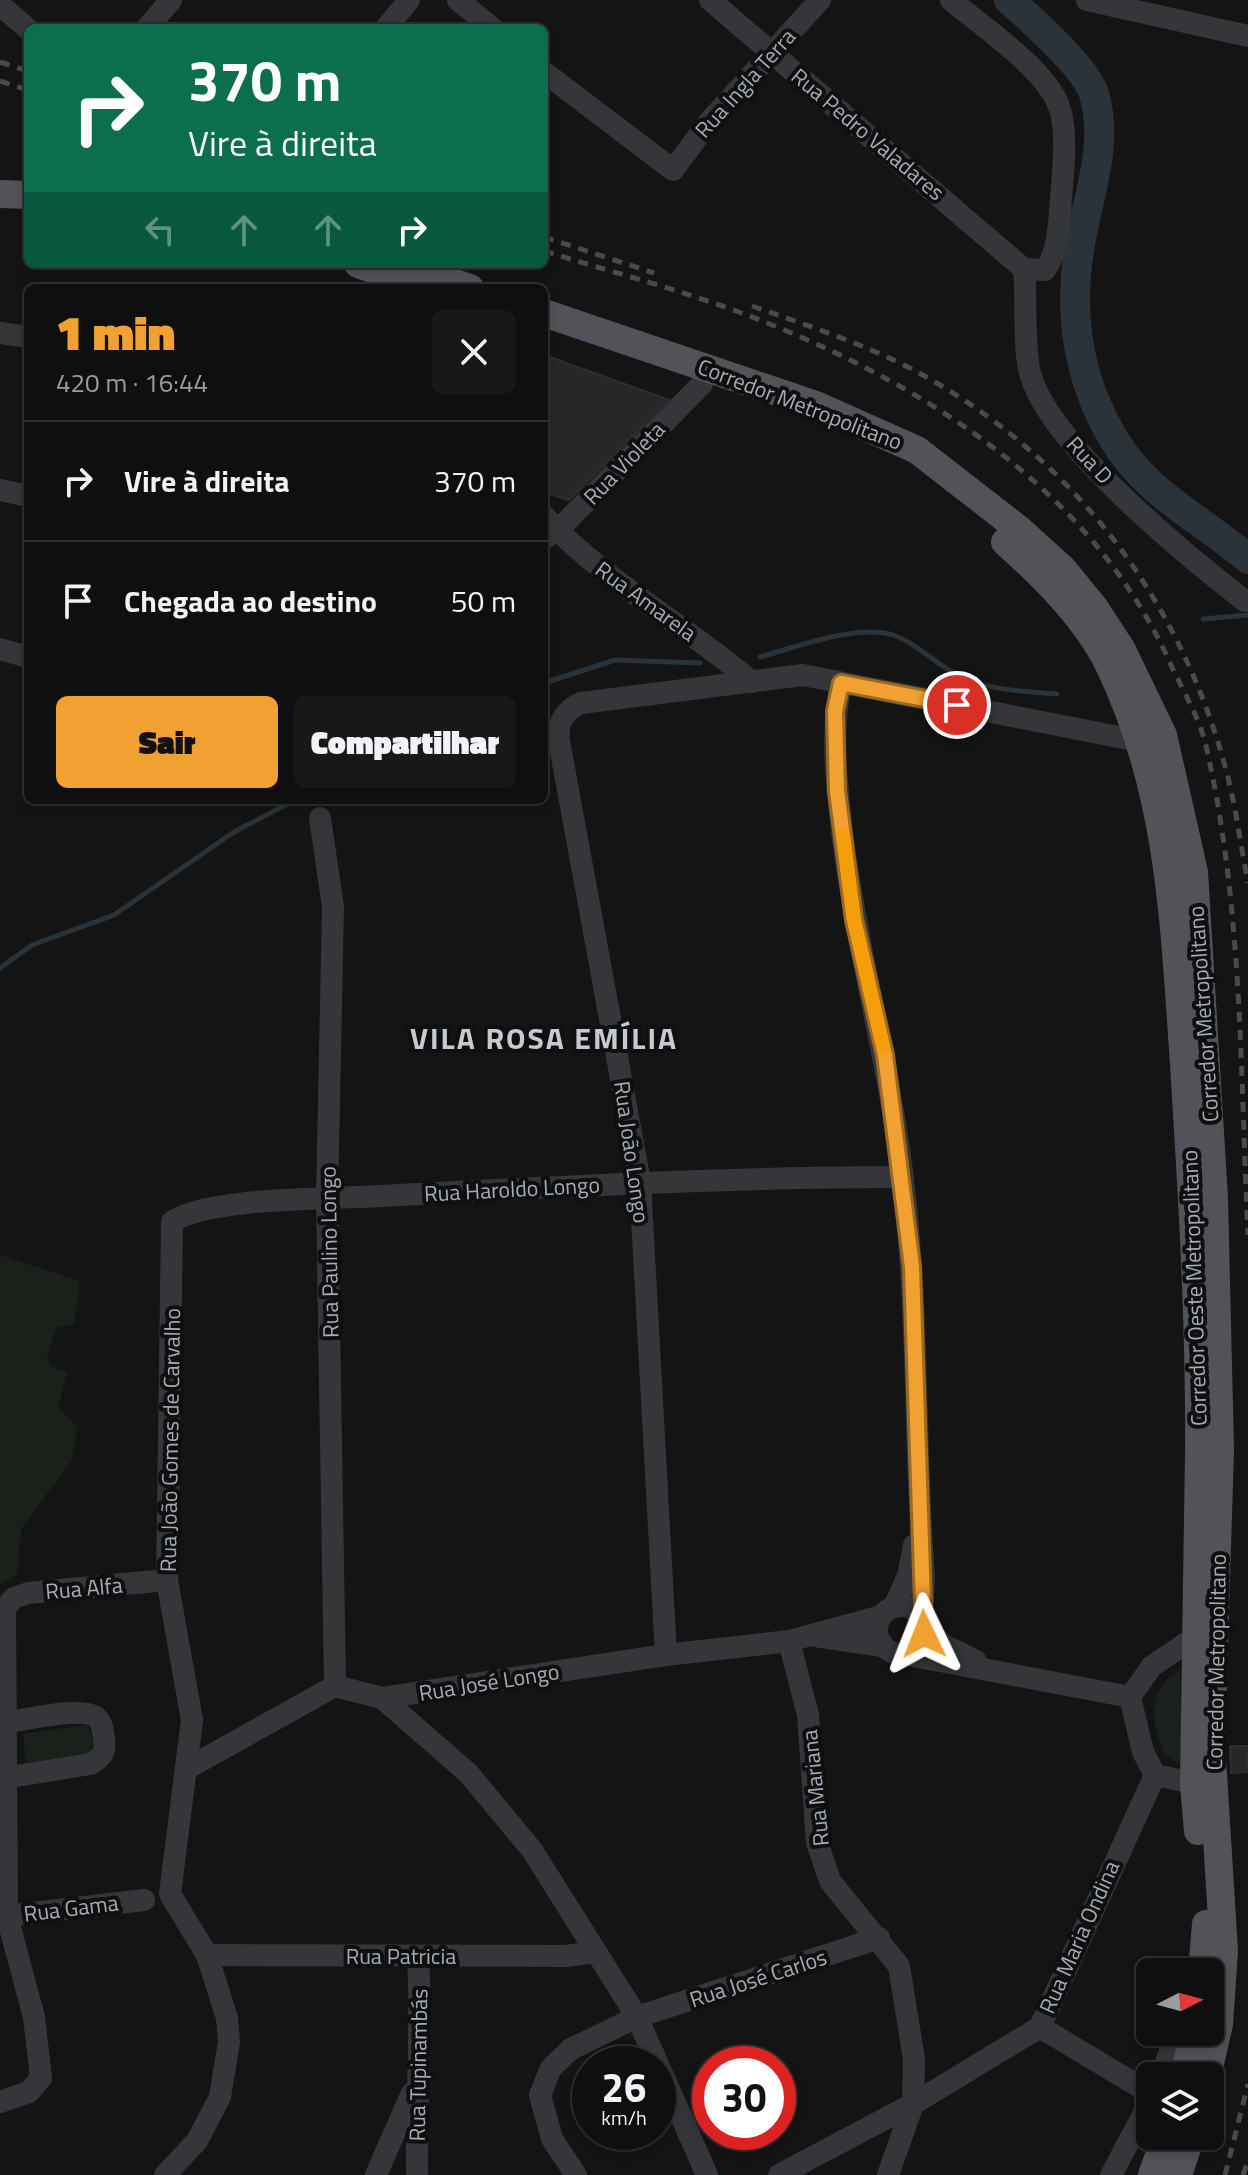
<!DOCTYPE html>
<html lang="pt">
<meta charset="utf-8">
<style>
:root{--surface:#0f0f10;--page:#181819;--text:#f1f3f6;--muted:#9b9c9f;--line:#2f2f30;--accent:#f0a131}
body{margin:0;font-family:"Titillium Web",sans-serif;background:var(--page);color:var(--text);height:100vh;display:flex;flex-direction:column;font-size:30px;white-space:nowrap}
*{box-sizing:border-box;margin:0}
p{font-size:26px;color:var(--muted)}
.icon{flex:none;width:44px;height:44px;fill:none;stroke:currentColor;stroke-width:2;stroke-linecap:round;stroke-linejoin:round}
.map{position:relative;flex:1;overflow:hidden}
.drawer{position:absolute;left:24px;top:284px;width:524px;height:520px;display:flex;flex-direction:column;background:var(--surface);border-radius:12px;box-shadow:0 4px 12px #0003,0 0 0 2px var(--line)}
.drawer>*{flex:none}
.top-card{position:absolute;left:24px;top:24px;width:524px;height:244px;border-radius:12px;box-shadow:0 4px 12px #0003,0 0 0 2px var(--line);background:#0b6e4f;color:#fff;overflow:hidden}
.needle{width:52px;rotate:84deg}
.controls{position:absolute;left:1136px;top:1958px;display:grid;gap:16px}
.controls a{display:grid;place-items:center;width:88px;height:88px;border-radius:12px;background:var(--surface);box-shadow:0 4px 12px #0003,0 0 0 2px var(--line);font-size:40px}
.speed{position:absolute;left:572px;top:2046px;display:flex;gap:16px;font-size:40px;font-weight:700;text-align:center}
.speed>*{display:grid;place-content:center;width:104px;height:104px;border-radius:50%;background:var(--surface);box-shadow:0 4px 12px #0003,0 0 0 2px var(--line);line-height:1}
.speed small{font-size:20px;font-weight:400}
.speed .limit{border:12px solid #d22;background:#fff;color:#111}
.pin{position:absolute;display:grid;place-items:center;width:68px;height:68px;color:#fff;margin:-34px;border:4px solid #fff;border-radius:50%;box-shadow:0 2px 8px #0007}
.me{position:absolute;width:88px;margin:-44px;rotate:358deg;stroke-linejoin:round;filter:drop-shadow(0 0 6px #0008)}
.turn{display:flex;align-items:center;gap:28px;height:168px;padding:0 32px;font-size:36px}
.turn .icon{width:104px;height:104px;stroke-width:2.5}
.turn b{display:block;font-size:56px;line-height:68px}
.lanes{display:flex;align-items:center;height:76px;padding:0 32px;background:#0003;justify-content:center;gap:40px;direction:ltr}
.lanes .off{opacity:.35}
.round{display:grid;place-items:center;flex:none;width:84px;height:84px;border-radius:12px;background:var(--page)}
.overview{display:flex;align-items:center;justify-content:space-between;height:136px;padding:0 32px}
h1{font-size:48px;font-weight:800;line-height:60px;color:var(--accent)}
.action{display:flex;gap:16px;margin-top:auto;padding:16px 32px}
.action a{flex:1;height:92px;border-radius:12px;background:var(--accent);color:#111;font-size:32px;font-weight:800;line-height:92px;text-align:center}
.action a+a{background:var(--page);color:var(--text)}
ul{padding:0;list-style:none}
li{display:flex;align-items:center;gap:24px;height:120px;padding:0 32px;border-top:2px solid var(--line)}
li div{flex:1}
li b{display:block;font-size:30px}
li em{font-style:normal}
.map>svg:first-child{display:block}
.green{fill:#1a201a}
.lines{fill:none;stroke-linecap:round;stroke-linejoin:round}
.stream{stroke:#2a3339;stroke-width:5}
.river{stroke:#2a3339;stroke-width:30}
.building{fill:#272729;stroke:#2e2e31;stroke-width:2}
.minor{stroke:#35363a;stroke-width:22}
.major{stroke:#515359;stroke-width:28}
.rail{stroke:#484a4f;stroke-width:5;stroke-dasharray:10 8;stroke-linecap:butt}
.route-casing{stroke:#9c6920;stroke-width:20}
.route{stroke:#f0a131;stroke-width:14}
.slow{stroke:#f59e0b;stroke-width:14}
.labels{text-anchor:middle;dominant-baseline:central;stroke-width:8;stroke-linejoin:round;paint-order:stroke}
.street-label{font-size:22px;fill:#a5acb6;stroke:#0f0f10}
.district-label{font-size:30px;font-weight:bold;letter-spacing:2px;fill:#c6cad2;stroke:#0f0f10}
</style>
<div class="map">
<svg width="1248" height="2175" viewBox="0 0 1248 2175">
<rect width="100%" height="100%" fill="#141415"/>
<g class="green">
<polygon points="0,1255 80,1281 74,1324 57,1327 47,1356 51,1367 67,1372 58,1408 77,1427 72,1460 21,1529 17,1575 0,1584"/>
<path d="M1180 1669 1182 1765 1165 1755C1151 1724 1146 1689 1180 1669Z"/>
<path d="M86 1725C93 1735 96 1743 87 1754L26 1763 23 1734Z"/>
</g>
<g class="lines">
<g class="stream">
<polyline points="1203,619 1248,615"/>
<path d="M760 657C796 647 857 624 893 635 914 642 936 663 955 674 986 691 1024 691 1057 694"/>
<polyline points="544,683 615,660 700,663"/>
<polyline points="0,968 32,945 114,915 234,832 295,800"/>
</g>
<path class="river" d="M1009 0C1031 19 1086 68 1094 94 1109 145 1088 195 1080 244 1068 312 1078 379 1113 438 1147 495 1199 517 1248 559"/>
</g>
<g class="building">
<polygon points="544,355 669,400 569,500 544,492"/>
<polygon points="1230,1746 1248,1746 1248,1772 1231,1773"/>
</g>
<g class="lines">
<g class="minor">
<polyline points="458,0 492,28"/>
<polyline points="710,0 1024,269"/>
<path d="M951 0C982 27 1052 72 1061 113 1067 139 1063 172 1061 199 1059 223 1059 250 1045 270L1024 269"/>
<polyline points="1087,0 1248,36"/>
<polyline points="0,5 28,29"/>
<polyline points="147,28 171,0"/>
<polyline points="386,28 409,0"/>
<polyline points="544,72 673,170 708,123 820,0"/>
<path d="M1024 269C1027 299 1023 347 1030 373 1048 443 1187 556 1245 601"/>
<polyline points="0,333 28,337"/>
<polyline points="0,490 28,496"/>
<path d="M544 516C605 582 684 624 752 682"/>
<polyline points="545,538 558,530 702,384"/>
<polyline points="0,649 28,657"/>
<path d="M841 683C830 734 837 788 843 840 858 954 889 1064 903 1179 919 1311 914 1445 924 1577L922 1619"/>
<polyline points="320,818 333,907 327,1199 335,1686"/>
<circle cx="901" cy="1630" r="24"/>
<polyline points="894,1607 908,1576 914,1545"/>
<polyline points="924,1626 944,1645 976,1661"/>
<polyline points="815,1636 882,1646"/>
<polyline points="903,1654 1130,1697"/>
<path d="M666 1655 640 1182 559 741C557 722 564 711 581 703L803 675 1139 741"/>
<polyline points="1130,1697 1152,1666 1195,1637"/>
<polyline points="1130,1697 1143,1752 1155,1775"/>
<polyline points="382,1698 468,1773 532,1850 637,2017 707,2175"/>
<path d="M4 1723C23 1720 81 1706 96 1717 103 1723 103 1732 104 1740 106 1753 101 1758 90 1764L4 1778"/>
<polyline points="188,1768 335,1686 382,1698 666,1655 789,1641 881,1616"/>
<polyline points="1155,1775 1208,1786"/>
<polyline points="0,1908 7,1916 144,1900"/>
<polyline points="207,1955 566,1956 594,1952"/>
<polyline points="1040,2027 1150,2093"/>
<polyline points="1161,2076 1177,2032"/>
<polyline points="0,2102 29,2092 41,2078 34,2017 7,1916 5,1608 14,1598 28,1593 167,1580"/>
<path d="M165 2175 197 2141 220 2097 229 2042 227 2018 207 1955 170 1894 192 1720 167 1580 172 1222C206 1197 335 1199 381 1196 555 1187 729 1177 903 1177"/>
<polyline points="376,2175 412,2093"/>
<path d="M417 2175C416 2102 422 2029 418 1956"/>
<polyline points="576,2175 552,2139 540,2095 551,2068 571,2049 637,2017 879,1938"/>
<polyline points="779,2175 913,2104 914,2059 899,1966 830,1881 817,1842 808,1715 789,1641"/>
<polyline points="888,2175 913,2104 1040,2027 1155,1775"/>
<polyline points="1111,2175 1150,2102"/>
</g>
<g class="major">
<polyline points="0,194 28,195"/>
<polyline points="358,264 417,285"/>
<polyline points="399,264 470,288"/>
<polyline points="544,313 816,405 917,450 1020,530 1063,569 1094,607 1122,650 1163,735 1194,872 1214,1198 1220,1450 1211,1742 1224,1951 1219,2024 1207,2076"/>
<path d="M1005 542C1043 576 1086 618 1109 665 1171 794 1174 925 1184 1064 1192 1193 1200 1323 1199 1453 1198 1563 1195 1674 1194 1784L1198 1831"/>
<polyline points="1202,1972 1206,1924"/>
<polyline points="1184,2076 1194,2032"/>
<polyline points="1152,2175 1166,2136"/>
<polyline points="1178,2175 1191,2136"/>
</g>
<g class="rail">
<polyline points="0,62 28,71"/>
<polyline points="0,81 28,90"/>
<polyline points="544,237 654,273"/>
<path d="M544 251C609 271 676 289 739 312 917 379 1091 486 1171 665 1183 691 1200 719 1206 746 1243 906 1240 1073 1248 1235"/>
<path d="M752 306C809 326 868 345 921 374 1071 457 1176 594 1223 759 1235 799 1240 842 1248 883"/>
<polyline points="1225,2175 1248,2084"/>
<polyline points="1243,2175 1248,2161"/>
</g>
</g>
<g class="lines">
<g class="route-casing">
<polyline id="route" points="924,1634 912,1267 885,1055 854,920 837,791 835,711 841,683 957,705"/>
</g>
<use href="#route" class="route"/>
<polyline class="slow" points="843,835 854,920 883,1047"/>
</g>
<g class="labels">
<g class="street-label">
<text transform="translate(745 83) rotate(-48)">Rua Ingla Terra</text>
<text transform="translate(868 134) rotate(40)">Rua Pedro Valadares</text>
<text transform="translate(800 404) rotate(21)">Corredor Metropolitano</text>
<text transform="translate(1090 460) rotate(47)">Rua D</text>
<text transform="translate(624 463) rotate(-46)">Rua Violeta</text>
<text transform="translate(646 601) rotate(36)">Rua Amarela</text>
<text transform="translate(1203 1014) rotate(-94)">Corredor Metropolitano</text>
<text transform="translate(632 1152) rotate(82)">Rua João Longo</text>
<text transform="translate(512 1189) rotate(-3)">Rua Haroldo Longo</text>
<text transform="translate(329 1252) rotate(-91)">Rua Paulino Longo</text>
<text transform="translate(1194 1288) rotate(-92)">Corredor Oeste Metropolitano</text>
<text transform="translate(170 1440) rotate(-89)">Rua João Gomes de Carvalho</text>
<text transform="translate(84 1588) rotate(-5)">Rua Alfa</text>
<text transform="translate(1216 1662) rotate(-89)">Corredor Metropolitano</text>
<text transform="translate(489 1682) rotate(-9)">Rua José Longo</text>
<text transform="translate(815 1788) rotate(-96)">Rua Mariana</text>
<text transform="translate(71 1908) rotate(-7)">Rua Gama</text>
<text transform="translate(1079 1937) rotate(-66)">Rua Maria Ondina</text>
<text x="401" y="1956">Rua Patricia</text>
<text transform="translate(758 1978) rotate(-18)">Rua José Carlos</text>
<text transform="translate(418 2065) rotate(-89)">Rua Tupinambás</text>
</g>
<g class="district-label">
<text x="544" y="1038">VILA ROSA EMÍLIA</text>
</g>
</g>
</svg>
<div class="controls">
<a><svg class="needle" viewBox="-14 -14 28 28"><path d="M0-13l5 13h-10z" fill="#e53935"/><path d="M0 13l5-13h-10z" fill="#9b9c9f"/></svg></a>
<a><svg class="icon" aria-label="layers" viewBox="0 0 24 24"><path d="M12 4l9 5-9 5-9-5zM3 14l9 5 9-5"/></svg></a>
</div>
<div class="speed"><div>26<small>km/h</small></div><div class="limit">30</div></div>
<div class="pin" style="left:957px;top:705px;background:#d93025"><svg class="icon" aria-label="arrive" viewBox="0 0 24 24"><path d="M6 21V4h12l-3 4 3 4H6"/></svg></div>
<svg class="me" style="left:924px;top:1634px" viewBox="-20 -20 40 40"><path d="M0-17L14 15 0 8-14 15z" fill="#f0a131" stroke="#fff" stroke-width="4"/></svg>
<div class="top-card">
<div class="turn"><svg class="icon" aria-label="right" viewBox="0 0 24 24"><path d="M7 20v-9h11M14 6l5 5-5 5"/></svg><div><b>370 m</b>Vire à direita</div></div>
<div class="lanes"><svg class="icon off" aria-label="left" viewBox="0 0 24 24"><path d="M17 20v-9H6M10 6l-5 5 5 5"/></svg><svg class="icon off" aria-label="ahead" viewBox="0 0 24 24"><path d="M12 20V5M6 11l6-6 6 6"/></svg><svg class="icon off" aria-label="ahead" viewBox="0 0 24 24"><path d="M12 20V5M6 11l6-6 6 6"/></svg><svg class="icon" aria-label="right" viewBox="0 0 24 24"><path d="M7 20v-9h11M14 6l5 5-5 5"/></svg></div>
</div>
<section class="drawer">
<div class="overview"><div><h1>1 min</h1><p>420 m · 16:44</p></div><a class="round"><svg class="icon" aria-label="close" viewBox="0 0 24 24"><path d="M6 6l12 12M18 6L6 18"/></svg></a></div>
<ul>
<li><svg class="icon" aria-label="right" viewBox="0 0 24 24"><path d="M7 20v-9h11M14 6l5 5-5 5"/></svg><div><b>Vire à direita</b></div><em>370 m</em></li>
<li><svg class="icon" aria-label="arrive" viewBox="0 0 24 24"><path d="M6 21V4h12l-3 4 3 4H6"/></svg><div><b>Chegada ao destino</b></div><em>50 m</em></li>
</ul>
<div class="action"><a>Sair</a><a>Compartilhar</a></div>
</section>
</div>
